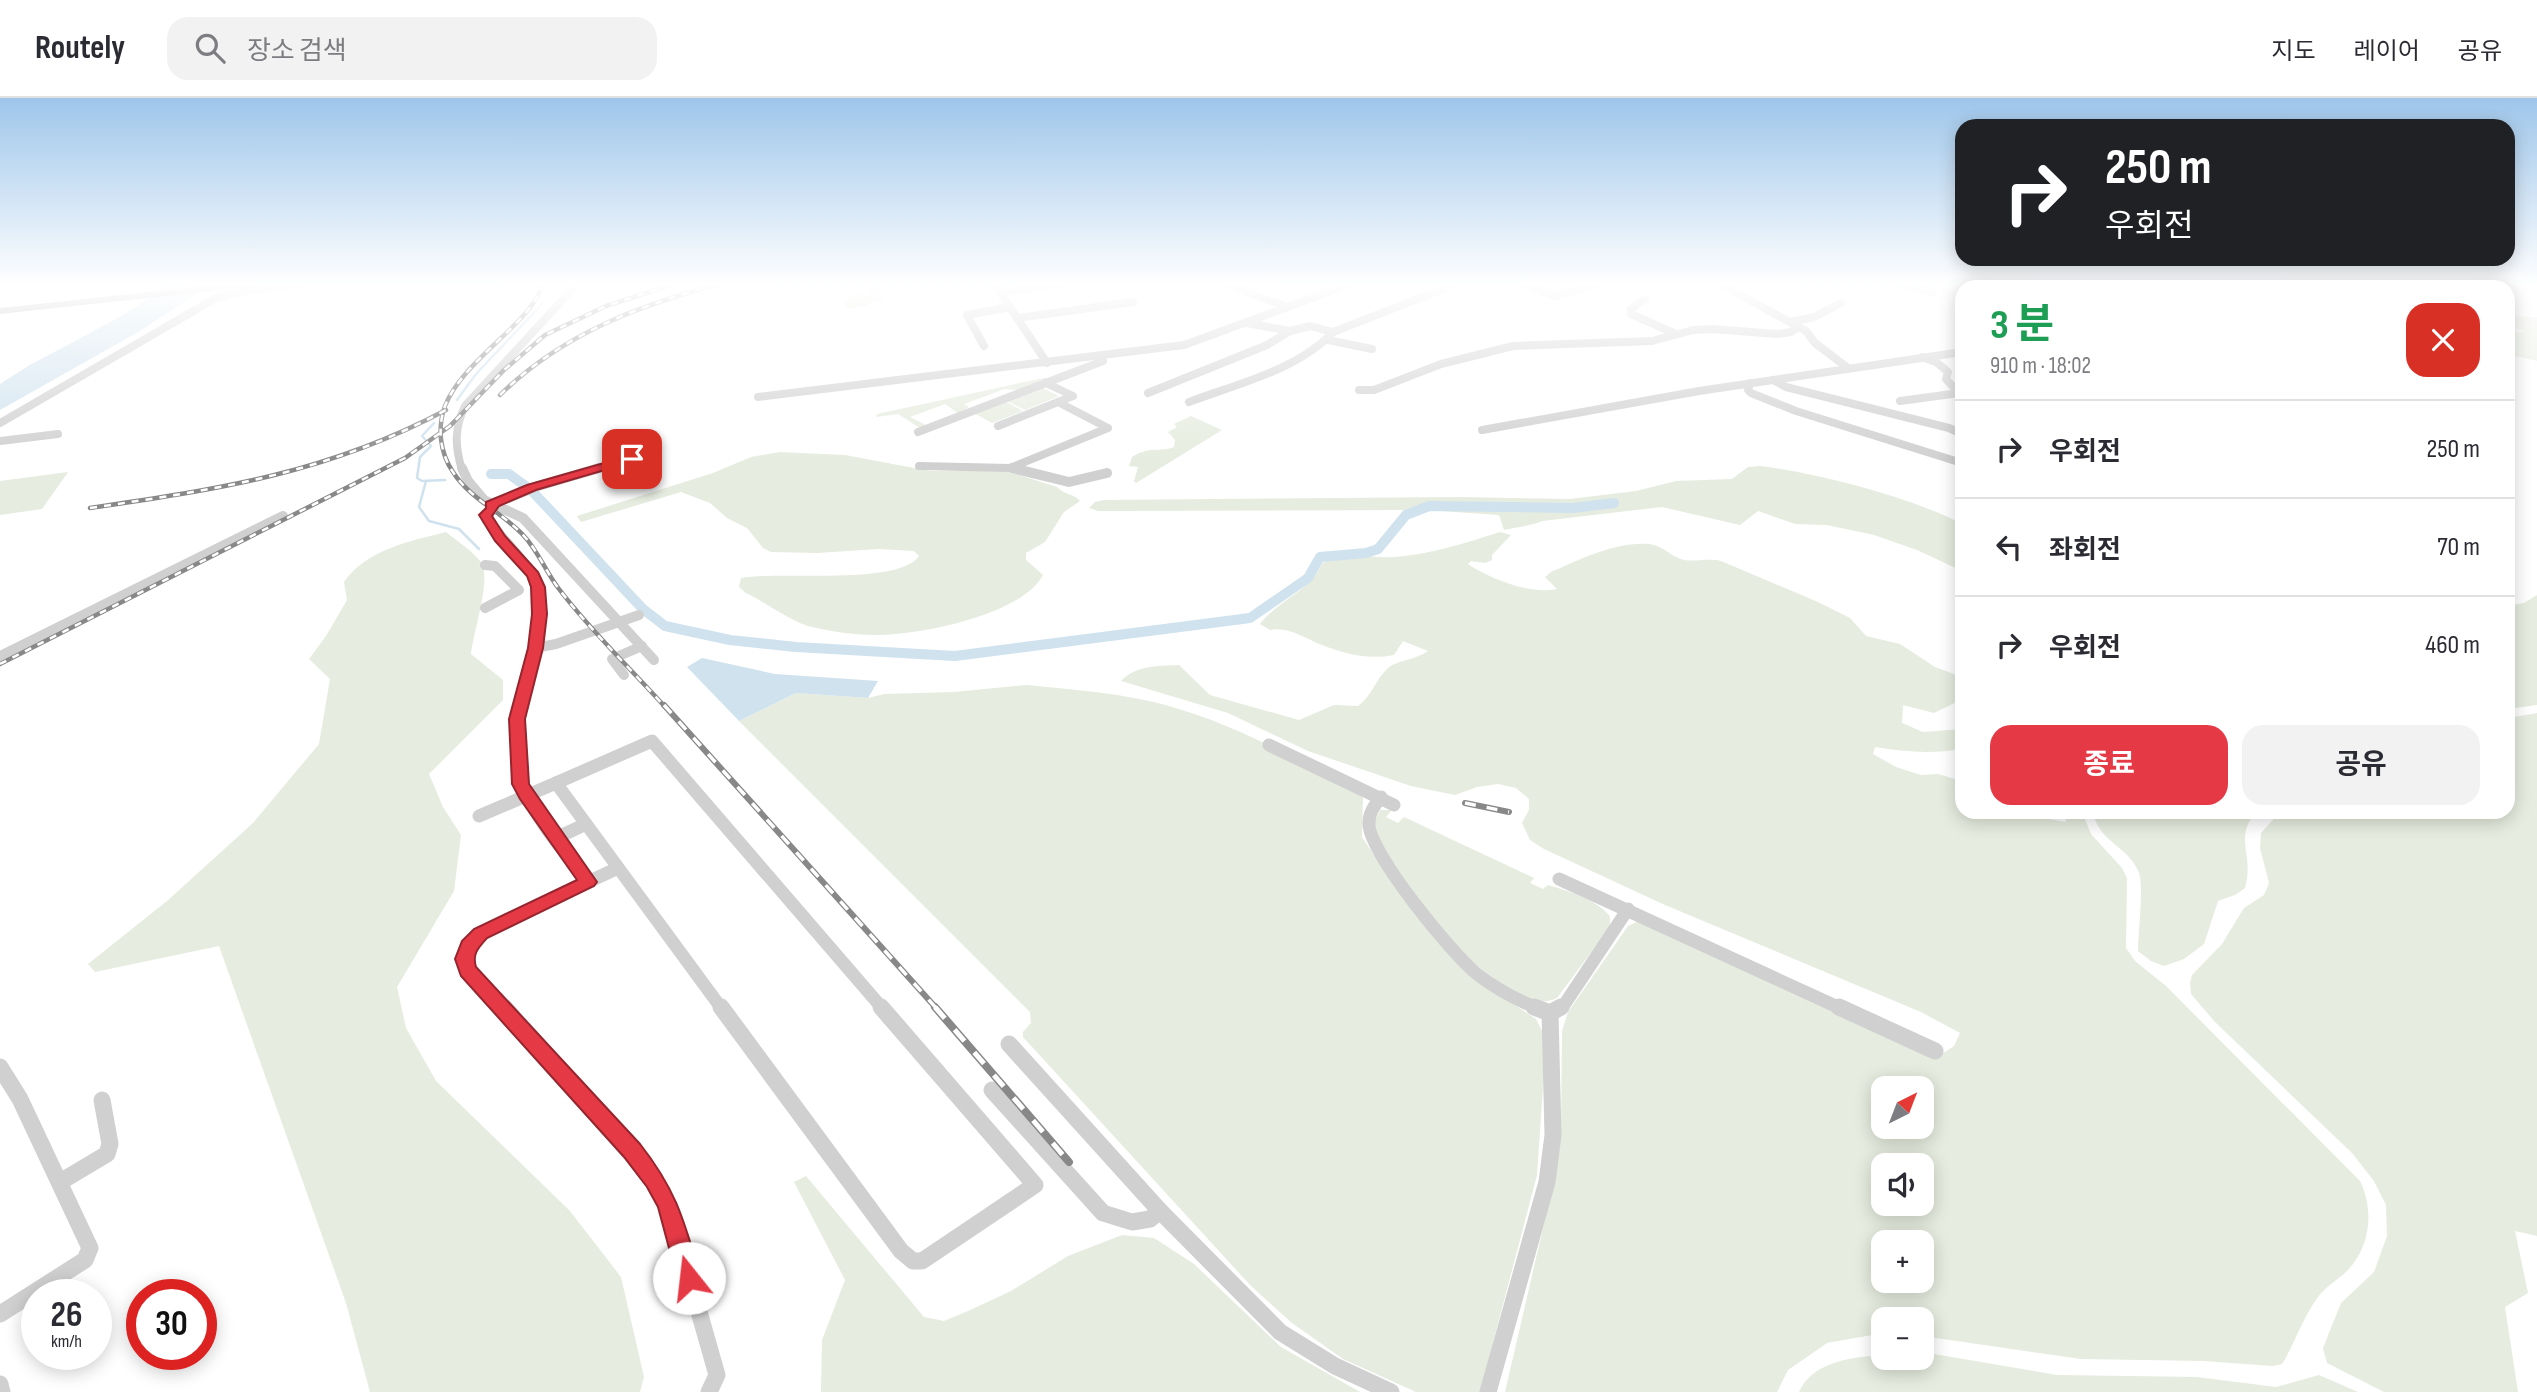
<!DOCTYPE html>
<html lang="ko">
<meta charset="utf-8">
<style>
:root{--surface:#fff;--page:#f2f2f3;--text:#2b2b33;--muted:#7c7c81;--line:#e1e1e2;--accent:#e63946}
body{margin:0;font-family:"Sofia Sans Condensed","Noto Sans KR",sans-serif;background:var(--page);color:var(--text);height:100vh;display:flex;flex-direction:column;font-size:26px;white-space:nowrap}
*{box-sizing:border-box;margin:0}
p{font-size:23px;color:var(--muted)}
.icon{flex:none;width:38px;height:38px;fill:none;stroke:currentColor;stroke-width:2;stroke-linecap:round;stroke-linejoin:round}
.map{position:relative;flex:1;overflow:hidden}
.drawer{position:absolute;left:1955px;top:182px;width:560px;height:539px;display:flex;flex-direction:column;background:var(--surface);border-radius:21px;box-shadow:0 4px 18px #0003}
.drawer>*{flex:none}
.guide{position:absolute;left:1955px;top:21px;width:560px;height:147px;border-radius:21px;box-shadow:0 4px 18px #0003;background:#202124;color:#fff;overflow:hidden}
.needle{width:46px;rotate:42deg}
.buttons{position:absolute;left:1871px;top:978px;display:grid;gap:14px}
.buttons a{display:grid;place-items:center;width:63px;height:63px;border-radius:14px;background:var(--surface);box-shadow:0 4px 18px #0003;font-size:35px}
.speed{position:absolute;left:21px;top:1181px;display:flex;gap:14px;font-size:35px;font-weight:700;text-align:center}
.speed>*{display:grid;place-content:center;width:91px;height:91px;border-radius:50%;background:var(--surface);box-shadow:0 4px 18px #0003;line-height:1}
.speed small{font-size:18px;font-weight:400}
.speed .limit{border:10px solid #d22;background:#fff;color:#111}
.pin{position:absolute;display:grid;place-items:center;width:60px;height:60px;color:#fff;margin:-30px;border-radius:14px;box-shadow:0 4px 10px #0006}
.me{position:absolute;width:77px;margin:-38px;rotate:344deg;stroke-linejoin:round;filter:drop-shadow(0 0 5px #0008)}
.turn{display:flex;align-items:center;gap:24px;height:147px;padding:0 35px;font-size:32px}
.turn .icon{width:91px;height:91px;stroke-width:2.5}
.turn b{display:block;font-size:49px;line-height:60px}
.round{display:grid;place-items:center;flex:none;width:74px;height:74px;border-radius:21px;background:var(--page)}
.head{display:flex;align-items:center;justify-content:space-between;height:119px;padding:0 35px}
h1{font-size:42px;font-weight:700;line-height:52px;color:#1e9e55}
.cta{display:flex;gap:14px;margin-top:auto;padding:14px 35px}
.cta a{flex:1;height:80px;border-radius:21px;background:var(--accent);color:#fff;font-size:28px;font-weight:700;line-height:80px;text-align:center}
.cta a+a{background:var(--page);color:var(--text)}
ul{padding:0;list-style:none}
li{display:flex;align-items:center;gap:21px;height:98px;padding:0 35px;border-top:2px solid var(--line)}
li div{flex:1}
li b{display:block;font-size:26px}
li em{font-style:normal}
header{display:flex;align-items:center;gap:42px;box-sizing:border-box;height:98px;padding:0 35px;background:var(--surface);border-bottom:2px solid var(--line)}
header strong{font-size:33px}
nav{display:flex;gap:38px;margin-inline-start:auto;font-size:24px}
.search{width:490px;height:63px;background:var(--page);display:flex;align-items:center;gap:18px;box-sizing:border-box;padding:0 24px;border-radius:21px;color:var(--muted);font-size:26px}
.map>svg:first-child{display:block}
.green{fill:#e6ecdf;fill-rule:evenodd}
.water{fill:#cfe2ee}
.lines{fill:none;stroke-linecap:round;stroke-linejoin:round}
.stream{stroke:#cfe2ee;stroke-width:2.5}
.canal{stroke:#cfe2ee;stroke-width:10}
.minor-far3{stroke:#d0d0d0;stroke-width:8}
.minor-far2{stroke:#d0d0d0;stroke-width:10}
.minor-far1{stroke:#d0d0d0;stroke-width:13}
.minor{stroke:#d0d0d0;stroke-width:17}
.major{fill:#ababab;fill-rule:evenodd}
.rail-far2-casing{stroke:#888;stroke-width:4.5}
.rail-far1-casing{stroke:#888;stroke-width:6}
.rail-casing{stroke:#888;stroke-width:8}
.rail-far2{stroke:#fff;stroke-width:2.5;stroke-dasharray:7;stroke-linecap:butt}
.rail-far1{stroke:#fff;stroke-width:3.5;stroke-dasharray:11;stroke-linecap:butt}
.rail{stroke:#fff;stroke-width:5;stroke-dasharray:15;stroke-linecap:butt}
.route{fill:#e63946;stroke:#96252e;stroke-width:2}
</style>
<header>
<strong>Routely</strong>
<div class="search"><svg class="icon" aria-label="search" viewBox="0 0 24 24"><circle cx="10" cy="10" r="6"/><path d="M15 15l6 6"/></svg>장소 검색</div>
<nav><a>지도</a><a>레이어</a><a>공유</a></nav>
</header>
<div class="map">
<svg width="2537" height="1294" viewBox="0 0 2537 1294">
<rect width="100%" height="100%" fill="#fff"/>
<g class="green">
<polygon points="865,185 877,185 884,202 868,205 868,208 846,211 844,203 850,198 869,195"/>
<polygon points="2508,218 2537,219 2537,263 2508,256 2508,235 2527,233 2508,229"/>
<polygon points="1043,280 1052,280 1018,292 1005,291 964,306 969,309 958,315 945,306 910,319 926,327 920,330 898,316 876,319 877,316"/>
<polygon points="1041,289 1059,298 1025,312 1007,303"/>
<polygon points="1005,303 1023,313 992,325 974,315"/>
<path d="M1191 318 1222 332 1136 385 1134 383 1138 369 1129 368 1132 359C1151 347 1159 355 1174 349L1175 342 1168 334 1177 329 1174 326Z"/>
<path d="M780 354 845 357 930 373H1007L1057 389C1064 397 1075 396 1080 403L1064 414 1045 444 1026 455V462L1043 477C1022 517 919 537 876 537 856 537 833 534 812 529 793 525 765 504 746 495L739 489 741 480C777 473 899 488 919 458L914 453 879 451 817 455 771 454 763 450 747 430 727 420 710 405 681 394 581 424 577 418 713 375 751 359Z"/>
<path d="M1760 368C1822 376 1905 398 1961 425L1962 473 1917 452 1874 437 1827 427 1795 426 1758 413 1740 427 1662 409 1542 423C1534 427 1514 430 1504 432L1499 417 1426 412 1098 413 1089 410 1095 404 1104 402 1459 399 1570 401 1636 393 1676 383 1732 381 1748 369Z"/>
<polygon points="68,374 42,411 0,417 0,383"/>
<path d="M446 434C457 443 471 452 480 463 493 478 473 534 471 556L503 582V602L429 676 443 709 461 737 454 793 397 889 406 930 436 983 570 1113 621 1179 644 1279 640 1294H370L346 1205 219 848 95 874 88 866 167 803 253 725 319 646 330 581 309 561 326 538 347 502 344 484C366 452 410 443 446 434Z"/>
<path d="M1500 434 1511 437 1492 457V462L1485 465 1471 463 1468 466C1490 481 1531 497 1557 491L1545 479 1551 474C1581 461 1616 443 1650 446 1664 448 1671 459 1684 462 1696 464 1708 460 1721 463L1818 504 1850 520 1866 538 1900 546 1935 569 1962 579 1961 602 1934 615 1903 607 1902 625 1923 634 1962 631V651C1932 656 1905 654 1875 649L1873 656 1896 669 1921 677 1938 676 1962 683V714H2012L2065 724 2070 714H2082L2091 736 2122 770 2127 780 2126 850 2135 863 2166 888 2360 1083C2374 1112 2371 1148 2347 1173 2338 1182 2326 1188 2318 1199 2304 1217 2295 1245 2282 1266L2273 1268 2204 1263 2081 1261 1922 1238V1222H1883V1235L1827 1245 1788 1272 1777 1294H1505L1553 1087 1561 1038 1562 933 1568 914 1628 828 1641 822 1939 958 1954 948 1960 935 1921 914 1665 807 1544 751 1530 742 1522 725 1529 712V701L1516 690 1498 686 1477 689 1455 697 1411 688 1308 653 1228 615 1121 583C1136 567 1158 568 1179 567L1210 597 1299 622 1334 607 1358 608C1372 598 1375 582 1388 570 1397 562 1416 562 1428 553L1403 543 1394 557C1368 562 1346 556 1322 547 1305 540 1288 528 1270 532L1260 526C1276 506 1298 497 1313 480 1320 473 1320 464 1330 460 1350 453 1374 461 1395 459 1431 456 1466 445 1500 434ZM1883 990H1922V1029H1883ZM1883 1068H1922V1106H1883ZM1883 1144H1922V1183H1883Z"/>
<polygon points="2537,497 2537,607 2508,611 2508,508 2524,505"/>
<path d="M1027 587C1067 591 1109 594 1149 603 1222 619 1299 661 1363 699L1362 739 1377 762 1463 872 1536 921 1543 935 1544 975 1537 1077 1480 1294H1416L1343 1261 1292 1225 1251 1188 1023 939V934L1031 925 1030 914 739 623 796 595 868 600 884 596 954 594Z"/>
<polygon points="2537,615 2537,1138 2515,1133 2528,1195 2505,1209 2518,1294 2384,1294 2327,1265 2323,1250 2341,1205 2374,1174 2387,1138 2386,1107 2374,1083 2352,1055 2215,924 2191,896 2190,885 2192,877 2222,846 2244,810 2264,797 2269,785 2260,750 2261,735 2280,714 2508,714 2508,620"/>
<path d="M1380 712H1392L1386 719 1398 725 1404 719 1534 780 1530 785 1543 791 1548 787C1569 793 1595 801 1610 818V829L1557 900C1542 907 1530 902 1516 894 1454 861 1417 799 1378 743L1372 729Z"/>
<path d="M2093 714H2256C2233 740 2255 758 2245 790L2235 797 2218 803 2204 846 2184 861 2164 868 2151 863 2138 853C2138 836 2144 789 2139 775 2130 749 2098 744 2093 714Z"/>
<polygon points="806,1078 924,1219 944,1223 968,1213 1011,1193 1068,1158 1122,1137 1154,1140 1194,1166 1281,1249 1360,1294 821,1294 822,1242 845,1182 794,1084"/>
<path d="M1922 1254 2057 1277 2197 1279 2276 1289 2319 1277 2358 1294H1799C1813 1263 1853 1259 1883 1257V1260H1922Z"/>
</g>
<g class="water">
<polygon points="173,185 213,185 140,233 0,312 0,286 28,268 120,219"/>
<polygon points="702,560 775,576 878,583 868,600 796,595 739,623 687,569"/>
</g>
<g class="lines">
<g class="stream">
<polyline points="457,302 476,276 543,205"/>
<polyline points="434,325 422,338 431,348 420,359 417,380 422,383 445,382"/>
<polyline points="426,383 419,409 429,423 459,431 479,451"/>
</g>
<polyline class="canal" points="491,376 509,376 531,392 643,511 665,528 730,542 796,549 955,558 1250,520 1308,480 1320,459 1366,455 1378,451 1406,417 1429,408 1573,410 1614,405"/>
<g class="minor-far3">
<polyline points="994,185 1047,265"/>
<polyline points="1222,185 1288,209"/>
<polyline points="1518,185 1554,198 1603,185"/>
<polyline points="1719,185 1806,233 1815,245 1848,270"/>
<polyline points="1894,185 1933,194"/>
<polyline points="2190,185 2217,189"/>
<polyline points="2335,189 2391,185"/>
<polyline points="1000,194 1068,185"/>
<polyline points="1645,201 1631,211 1631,216 1676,236"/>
<polyline points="1017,220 1133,204"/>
<polyline points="1790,224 1814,219 1841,205"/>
<polyline points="1247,225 1290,233 1310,228 1333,234 1458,185"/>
<polyline points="1328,242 1372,251"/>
<polyline points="984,248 967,217 1010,209"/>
<polyline points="1773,282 1786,289 1949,330 1962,336"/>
<polyline points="1750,285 1748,292 1751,295 1796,313 1962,365"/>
<polyline points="1359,292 1374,292 1441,266 1513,248 1652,243 1693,232 1712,231 1777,236 1791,234 1798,229"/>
<polyline points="1148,295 1267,247 1290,233"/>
<polyline points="758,299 1184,247 1353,185"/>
<polyline points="1900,303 1959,295 1946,281 1948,274 1936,264 1922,259"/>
<path d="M1189 304C1236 286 1298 272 1333 234"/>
<polyline points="0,325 216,200 248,192 309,185"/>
<polyline points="998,328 1073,298 1046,285"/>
<polyline points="1482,332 1699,293 1962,254"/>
<polyline points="918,334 1103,263"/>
<polyline points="0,343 58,336"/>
<polyline points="919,368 1010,370 1108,330 1058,304"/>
<polyline points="1011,370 1019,372"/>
<path d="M462 372C455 349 454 330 465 308L578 185"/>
<polyline points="593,372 651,355"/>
</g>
<g class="minor-far2">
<polyline points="462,370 468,383 484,402 523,420 654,562"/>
<polyline points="1012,370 1069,384 1107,375"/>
<polyline points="490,407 538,388 599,370"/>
<path d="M494 409 486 420C501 440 522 458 534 480 553 513 529 574 520 609"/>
<polyline points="485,467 495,468 519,492 485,510"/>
<polyline points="535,550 556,546 639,517"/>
<polyline points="0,558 283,418"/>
<polyline points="624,577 612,561 642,548"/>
</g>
<g class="minor-far1">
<polyline points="1269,647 1394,707"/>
<polyline points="556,685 722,911"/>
<polyline points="556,685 652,643 883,911"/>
<path d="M1381 699C1374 708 1368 716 1369 728 1373 759 1451 855 1477 876 1496 891 1517 902 1539 911"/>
<polyline points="479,718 556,685"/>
<polyline points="556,740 586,726"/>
<polyline points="1559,781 1842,911"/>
<polyline points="588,784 618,770"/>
<path d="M505 911 465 866 466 852 480 835 588 784C541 723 503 690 521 607"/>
<polyline points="1558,911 1564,907 1628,811"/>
</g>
<g class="minor">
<polyline points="504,909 632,1052 655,1082 669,1108 717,1277 709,1294"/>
<polyline points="721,909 901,1153 913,1163 922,1163 1035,1087 881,909"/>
<polyline points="1534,909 1550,915"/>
<polyline points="1839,909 1935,953"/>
<polyline points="1009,946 1160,1113 1280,1234 1335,1268 1391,1294"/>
<polyline points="0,969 20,1001 90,1150 85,1162 0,1216"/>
<polyline points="992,992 1103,1115 1132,1124 1150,1121 1160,1113"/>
<polyline points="60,1084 107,1056 110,1046 102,1002"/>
<polyline points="0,1286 2,1294"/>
<polyline points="1488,1294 1547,1084 1553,1037 1550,915 1561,909"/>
</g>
<polygon class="major" points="232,185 263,185 258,188 0,216 0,210"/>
<g class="rail-far2-casing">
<g id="rail-far2">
<path d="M543 185C533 225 464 260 445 308 437 330 440 355 453 374 470 401 502 414 524 438 538 453 546 474 559 491 590 532 630 570 665 609"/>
<path d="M500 297C562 236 641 206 724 185"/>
<path d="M90 410C220 391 328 375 446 312"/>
<polyline points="0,566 405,360 450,328 504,272 545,237 606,208 677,185"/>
</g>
</g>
<g class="rail-far1-casing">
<g id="rail-far1">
<polyline points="664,607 937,911"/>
<polyline points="1465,705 1509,714"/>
</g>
</g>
<g class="rail-casing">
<polyline id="rail" points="935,909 1069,1064"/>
</g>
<use href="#rail-far2" class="rail-far2"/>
<use href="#rail-far1" class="rail-far1"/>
<use href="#rail" class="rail"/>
</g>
<linearGradient id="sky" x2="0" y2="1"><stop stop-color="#9ec6ea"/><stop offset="0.51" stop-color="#fff"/><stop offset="1" stop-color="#fff" stop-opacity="0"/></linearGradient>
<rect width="2537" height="366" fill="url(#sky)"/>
<path class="route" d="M632 357 636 358V363L536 392 499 408 492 418 505 438 538 474 545 489 547 516 543 550 525 621 529 686 597 784 594 788 487 840C478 850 472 856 476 869L640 1046C677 1093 684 1123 701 1180L697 1188 689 1191 681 1188 677 1180 658 1109 647 1089 624 1059 461 878 455 861 462 843 474 831 577 782 520 701 512 686 509 621 528 550 532 516 531 489 527 478 495 443 479 417 486 410V404L527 387Z"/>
</svg>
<div class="buttons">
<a><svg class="needle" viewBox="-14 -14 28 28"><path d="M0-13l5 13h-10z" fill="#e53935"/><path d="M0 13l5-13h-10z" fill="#7c7c81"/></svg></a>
<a><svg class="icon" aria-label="sound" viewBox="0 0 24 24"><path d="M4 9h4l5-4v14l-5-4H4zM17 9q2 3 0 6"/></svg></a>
<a>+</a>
<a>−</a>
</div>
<div class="speed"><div>26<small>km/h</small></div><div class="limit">30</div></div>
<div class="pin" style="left:632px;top:361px;background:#d93025"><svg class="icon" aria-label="arrive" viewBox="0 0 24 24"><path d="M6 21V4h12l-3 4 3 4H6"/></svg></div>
<svg class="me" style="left:689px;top:1180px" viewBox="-20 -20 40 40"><circle r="19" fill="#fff"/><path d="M0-13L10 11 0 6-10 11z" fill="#e63946"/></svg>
<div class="guide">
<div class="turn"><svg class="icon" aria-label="right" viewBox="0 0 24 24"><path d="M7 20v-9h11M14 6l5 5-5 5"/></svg><div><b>250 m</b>우회전</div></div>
</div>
<section class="drawer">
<div class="head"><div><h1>3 분</h1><p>910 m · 18:02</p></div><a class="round" style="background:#d93025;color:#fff"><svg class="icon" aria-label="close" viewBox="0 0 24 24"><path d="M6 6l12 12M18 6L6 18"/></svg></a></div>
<ul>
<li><svg class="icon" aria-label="right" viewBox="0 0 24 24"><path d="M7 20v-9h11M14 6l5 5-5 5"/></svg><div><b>우회전</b></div><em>250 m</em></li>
<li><svg class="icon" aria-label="left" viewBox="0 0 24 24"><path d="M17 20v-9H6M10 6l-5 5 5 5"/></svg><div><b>좌회전</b></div><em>70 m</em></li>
<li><svg class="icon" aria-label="right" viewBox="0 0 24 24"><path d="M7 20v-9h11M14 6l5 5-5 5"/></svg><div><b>우회전</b></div><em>460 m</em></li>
</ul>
<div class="cta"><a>종료</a><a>공유</a></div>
</section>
</div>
